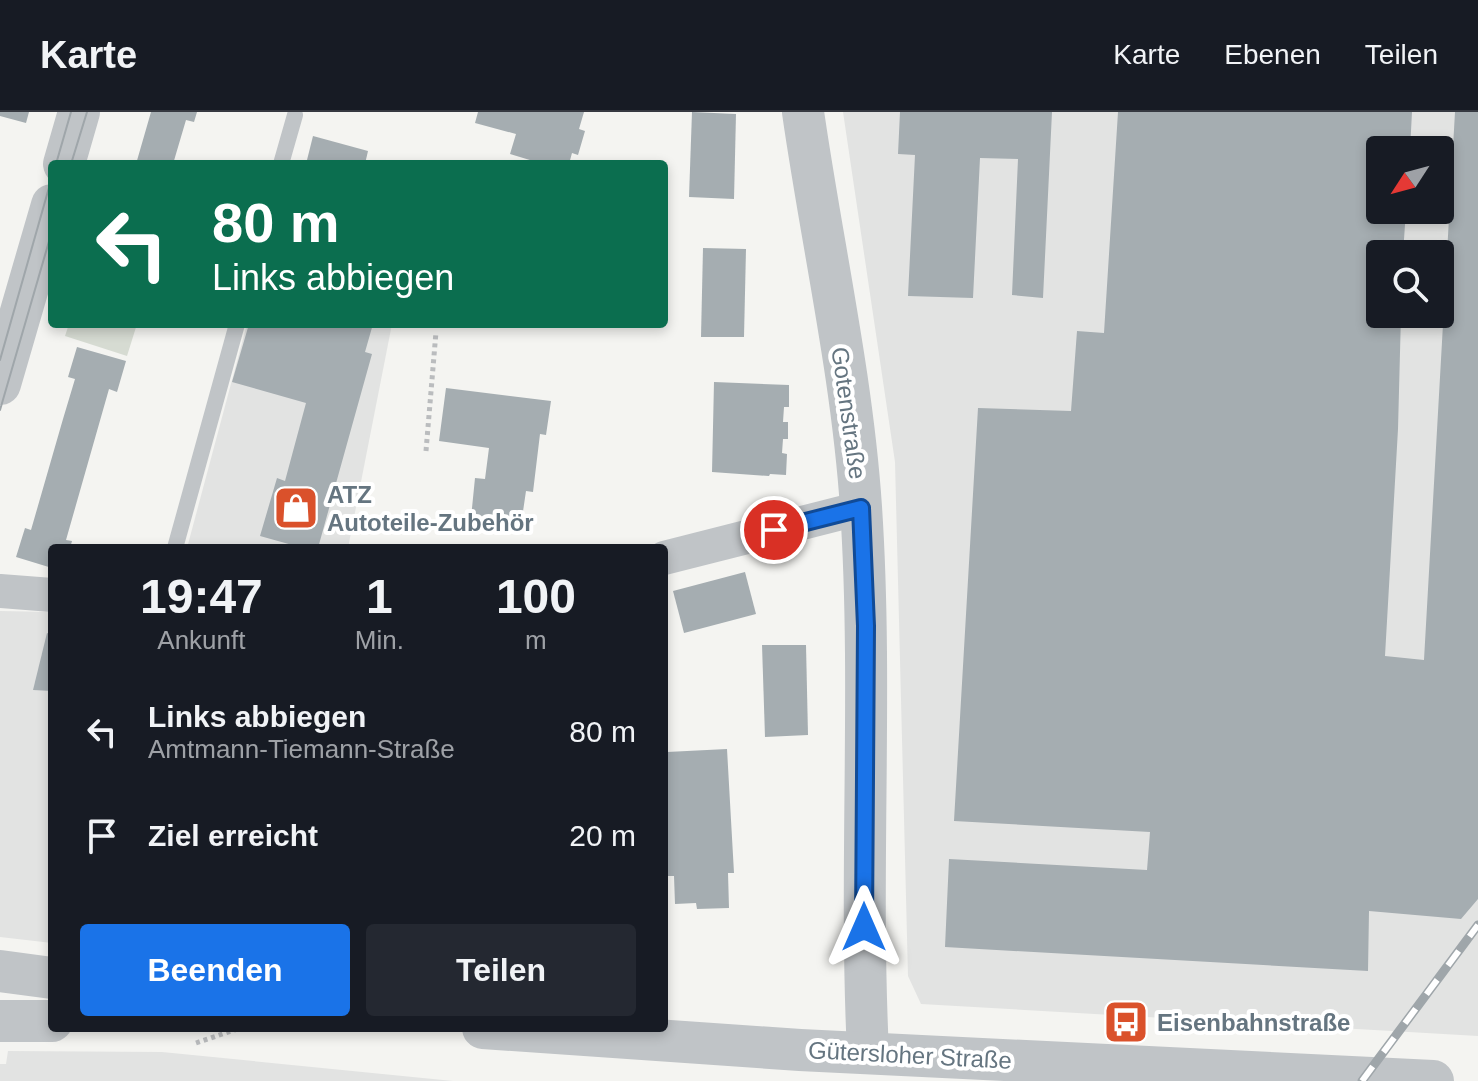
<!DOCTYPE html>
<html lang="de">
<meta charset="utf-8">
<style>
:root{--surface:#171b24;--page:#242831;--text:#f1f3f6;--muted:#9ea1a6;--line:#363941;--accent:#1a73e8}
body{margin:0;font-family:Helvetica,sans-serif;background:var(--page);color:var(--text);height:100vh;display:flex;flex-direction:column;font-size:30px;white-space:nowrap}
*{box-sizing:border-box;margin:0}
p{font-size:26px;color:var(--muted)}
.icon{flex:none;width:44px;height:44px;fill:none;stroke:currentColor;stroke-width:2;stroke-linecap:round;stroke-linejoin:round}
.map{position:relative;flex:1;overflow:hidden}
.side{position:absolute;left:48px;top:432px;width:620px;height:488px;display:flex;flex-direction:column;background:var(--surface);border-radius:8px;box-shadow:0 4px 12px #0003}
.side>*{flex:none}
.guide{position:absolute;left:48px;top:48px;width:620px;height:168px;border-radius:8px;box-shadow:0 4px 12px #0003;background:#0b6e4f;color:#fff;overflow:hidden}
.needle{width:52px;rotate:234deg}
.fabs{position:absolute;left:1366px;top:24px;display:grid;gap:16px}
.fabs a{display:grid;place-items:center;width:88px;height:88px;border-radius:8px;background:var(--surface);box-shadow:0 4px 12px #0003;font-size:40px}
.pin{position:absolute;display:grid;place-items:center;width:68px;height:68px;color:#fff;margin:-34px;border:4px solid #fff;border-radius:50%;box-shadow:0 2px 8px #0007}
.me{position:absolute;width:88px;margin:-44px;rotate:0deg;stroke-linejoin:round;filter:drop-shadow(0 0 6px #0008)}
.turn{display:flex;align-items:center;gap:28px;height:168px;padding:0 32px;font-size:36px}
.turn .icon{width:104px;height:104px;stroke-width:2.5}
.turn b{display:block;font-size:56px;line-height:68px}
.eta{display:flex;justify-content:space-evenly;align-items:center;height:136px;text-align:center}
.eta b{font-size:48px;font-weight:600;line-height:56px}
.action{display:flex;gap:16px;margin-top:auto;padding:16px 32px}
.action a{flex:1;height:92px;border-radius:8px;background:var(--accent);color:#fff;font-size:32px;font-weight:600;line-height:92px;text-align:center}
.action a+a{background:var(--page);color:var(--text)}
ul{padding:0;list-style:none}
li{display:flex;align-items:center;gap:24px;height:104px;padding:0 32px}
li div{flex:1}
li b{display:block;font-size:30px}
li em{font-style:normal}
header{display:flex;align-items:center;gap:48px;box-sizing:border-box;height:112px;padding:0 40px;background:var(--surface);border-bottom:2px solid var(--line)}
header strong{font-size:38px}
nav{display:flex;gap:44px;margin-inline-start:auto;font-size:28px}
.map>svg:first-child{display:block}
.built{fill:#e2e3e2;fill-rule:evenodd}
.green{fill:#d6dbd2}
.building{fill:#a5adb1}
.lines{fill:none;stroke-linecap:round;stroke-linejoin:round}
.path{stroke:#babcbe;stroke-width:5;stroke-dasharray:4 4;stroke-linecap:butt}
.service{stroke:#c0c4c7;stroke-width:16}
.minor{stroke:#c0c4c7;stroke-width:34}
.tertiary{stroke:#c0c4c7;stroke-width:42}
.tram{stroke:#9fa6aa;stroke-width:2}
.rail-casing{stroke:#9fa6aa;stroke-width:9}
.rail{stroke:#fff;stroke-width:6;stroke-dasharray:18;stroke-linecap:butt}
.route-casing{stroke:#114b97;stroke-width:20}
.route{stroke:#1a73e8;stroke-width:14}
.labels{text-anchor:middle;dominant-baseline:central;stroke-width:8;stroke-linejoin:round;paint-order:stroke}
.street-label{font-size:24px;fill:#657580;stroke:#fff}
.poi-label{font-size:24px;font-weight:bold;fill:#657580;stroke:#fff;text-anchor:start}
</style>
<header>
<strong>Karte</strong>
<nav><a>Karte</a><a>Ebenen</a><a>Teilen</a></nav>
</header>
<div class="map">
<svg width="1478" height="969" viewBox="0 0 1478 969">
<rect width="100%" height="100%" fill="#f4f4f1"/>
<g class="built">
<path d="M843 0H1478V924L921 892 908 864 895 350ZM1380 38H1440V98H1380ZM1380 142H1440V202H1380Z"/>
<polygon points="247,212 392,212 348,436 187,436"/>
<polygon points="0,499 52,500 52,831 0,825"/>
<polygon points="8,939 162,940 453,969 0,969 0,952 6,952"/>
</g>
<polygon class="green" points="69,212 137,212 127,244 65,224"/>
<g class="building">
<polygon points="0,0 29,0 26,11 0,4"/>
<polygon points="151,0 197,0 194,10 186,8 173,52 136,52"/>
<polygon points="478,0 584,0 579,17 585,19 578,43 572,41 569,52 543,52 510,42 516,22 475,11"/>
<polygon points="692,0 736,2 734,87 689,85"/>
<polygon points="900,0 1052,0 1043,186 1012,183 1018,47 980,46 973,186 908,184 915,43 898,42"/>
<polygon points="1118,0 1412,0 1410,38 1380,38 1380,98 1406,98 1403,142 1380,142 1380,202 1401,202 1398,317 1385,544 1424,548 1455,0 1478,0 1478,787 1461,807 1369,799 1368,859 945,835 949,747 1147,758 1150,720 954,709 978,296 1071,299 1077,219 1104,221"/>
<polygon points="313,24 368,39 365,52 306,52"/>
<polygon points="703,136 746,137 744,225 701,225"/>
<polygon points="249,212 373,212 365,240 372,242 318,436 303,436 260,424 277,366 285,369 306,291 232,270"/>
<polygon points="77,235 126,249 117,280 109,277 66,428 72,429 70,436 52,436 52,456 16,445 25,416 31,418 63,307 75,267 68,265"/>
<polygon points="714,270 789,273 789,295 784,295 783,310 788,310 788,327 783,327 782,341 787,342 786,363 770,362 769,364 712,360"/>
<polygon points="446,276 551,289 546,323 540,322 533,380 526,379 521,413 471,406 475,366 485,367 489,336 439,329"/>
<polygon points="745,460 756,502 684,521 673,479"/>
<polygon points="47,521 52,523 52,579 33,578"/>
<polygon points="762,533 806,533 808,623 765,625"/>
<polygon points="664,627 666,627 667,640 727,637 734,761 728,761 729,796 697,797 696,791 675,792 674,764 664,764"/>
</g>
<g class="lines">
<g class="path">
<polyline points="426,339 436,220"/>
<polyline points="196,931 240,916"/>
</g>
<g class="service">
<polyline points="281,52 295,3"/>
<polyline points="175,436 237,212"/>
</g>
<g class="minor">
<polyline points="664,446 861,396"/>
<polyline points="0,479 52,483"/>
</g>
<g class="tertiary">
<path d="M803 0C822 132 852 262 861 395 873 576 859 758 868 940"/>
<polyline points="64,52 79,0"/>
<polyline points="0,272 52,93"/>
<polyline points="0,859 52,866"/>
<polyline points="0,909 52,909"/>
<polyline points="483,916 800,938 1433,969"/>
</g>
<g class="tram">
<polyline points="56,52 71,0"/>
<polyline points="71,52 87,0"/>
<polyline points="0,248 52,65"/>
<polyline points="0,298 52,119"/>
</g>
<g class="rail-casing">
<polyline id="rail" points="1362,969 1478,813"/>
</g>
<use href="#rail" class="rail"/>
</g>
<g class="lines">
<g class="route-casing">
<polyline id="route" points="774,418 861,396 866,514 864,815"/>
</g>
<use href="#route" class="route"/>
</g>
<defs>
<g id="shop-square" transform="scale(2.3)"><rect x="-9" y="-9" width="18" height="18" rx="4" fill="#da512b" stroke="#fff"/><path d="M-5-2.5h2.3a2.7 3.5 0 0 1 5.4 0H5L5.5 6h-11ZM-1.5-2.5h3a1.5 2.3 0 0 0-3 0Z" fill="#fff"/></g>
<g id="bus-square" transform="scale(2.3)"><rect x="-9" y="-9" width="18" height="18" rx="4" fill="#da512b" stroke="#fff"/><path d="M-5-6H5V4H4V6H2V4H-2V6H-4V4H-5ZM-3.5-4V0h7V-4ZM-3.5 1.2v1.5H-2V1.2ZM2 1.2v1.5H3.5V1.2Z" fill="#fff"/></g>
</defs>
<g fill-rule="evenodd">
<use href="#shop-square" x="296" y="396"/>
<use href="#bus-square" x="1126" y="910"/>
</g>
<g class="labels">
<g class="street-label">
<text transform="translate(849 301) rotate(82)">Gotenstraße</text>
<text transform="translate(910 943) rotate(3)">Gütersloher Straße</text>
</g>
<g class="poi-label">
<text x="327" y="382">ATZ<tspan x="327" dy="28">Autoteile-Zubehör</tspan></text>
<text x="1157" y="910">Eisenbahnstraße</text>
</g>
</g>
</svg>
<div class="fabs">
<a><svg class="needle" viewBox="-14 -14 28 28"><path d="M0-13l5 13h-10z" fill="#e53935"/><path d="M0 13l5-13h-10z" fill="#9ea1a6"/></svg></a>
<a><svg class="icon" aria-label="search" viewBox="0 0 24 24"><circle cx="10" cy="10" r="6"/><path d="M15 15l6 6"/></svg></a>
</div>
<div class="pin" style="left:774px;top:418px;background:#d93025"><svg class="icon" aria-label="arrive" viewBox="0 0 24 24"><path d="M6 21V4h12l-3 4 3 4H6"/></svg></div>
<svg class="me" style="left:864px;top:815px" viewBox="-20 -20 40 40"><path d="M0-17L14 15 0 8-14 15z" fill="#1a73e8" stroke="#fff" stroke-width="4"/></svg>
<div class="guide">
<div class="turn"><svg class="icon" aria-label="left" viewBox="0 0 24 24"><path d="M17 20v-9H6M10 6l-5 5 5 5"/></svg><div><b>80 m</b>Links abbiegen</div></div>
</div>
<section class="side">
<div class="eta">
<div><b>19:47</b><p>Ankunft</p></div>
<div><b>1</b><p>Min.</p></div>
<div><b>100</b><p>m</p></div>
</div>
<ul>
<li><svg class="icon" aria-label="left" viewBox="0 0 24 24"><path d="M17 20v-9H6M10 6l-5 5 5 5"/></svg><div><b>Links abbiegen</b><p>Amtmann-Tiemann-Straße</p></div><em>80 m</em></li>
<li><svg class="icon" aria-label="arrive" viewBox="0 0 24 24"><path d="M6 21V4h12l-3 4 3 4H6"/></svg><div><b>Ziel erreicht</b></div><em>20 m</em></li>
</ul>
<div class="action"><a>Beenden</a><a>Teilen</a></div>
</section>
</div>
